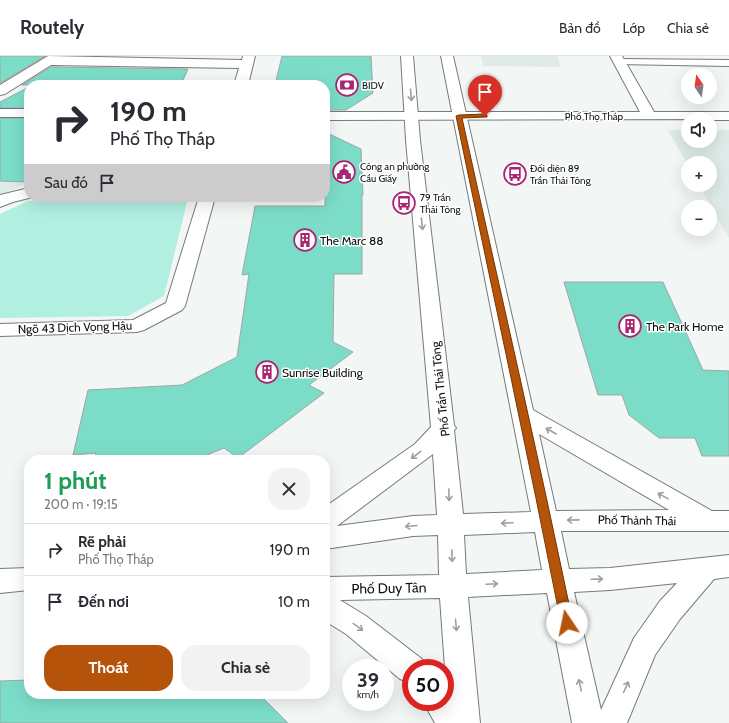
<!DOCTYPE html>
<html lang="vi">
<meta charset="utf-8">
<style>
:root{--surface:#fff;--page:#f2f2f3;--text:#2b2b33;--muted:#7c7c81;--line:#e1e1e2;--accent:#b45309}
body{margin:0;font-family:Cabin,sans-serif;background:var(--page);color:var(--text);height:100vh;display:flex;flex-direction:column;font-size:15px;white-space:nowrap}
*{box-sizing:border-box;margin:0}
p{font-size:13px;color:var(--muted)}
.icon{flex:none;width:22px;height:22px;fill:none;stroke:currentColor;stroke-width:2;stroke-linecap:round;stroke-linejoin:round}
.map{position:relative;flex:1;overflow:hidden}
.drawer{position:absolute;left:24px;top:399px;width:306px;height:244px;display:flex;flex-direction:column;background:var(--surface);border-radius:16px;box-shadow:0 4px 16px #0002}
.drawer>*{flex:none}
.top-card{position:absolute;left:24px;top:24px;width:306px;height:122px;border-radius:16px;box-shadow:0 4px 16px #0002;background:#fff;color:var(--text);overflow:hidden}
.needle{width:26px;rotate:347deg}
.controls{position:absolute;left:681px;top:12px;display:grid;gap:8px}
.controls a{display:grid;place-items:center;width:36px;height:36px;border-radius:50%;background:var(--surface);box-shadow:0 4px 16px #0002;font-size:20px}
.speed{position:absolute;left:342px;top:603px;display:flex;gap:8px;font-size:20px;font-weight:700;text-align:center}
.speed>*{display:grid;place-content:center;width:52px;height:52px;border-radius:50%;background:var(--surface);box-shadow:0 4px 16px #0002;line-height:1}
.speed small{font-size:10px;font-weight:400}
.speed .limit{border:6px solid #d22;background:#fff;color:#111}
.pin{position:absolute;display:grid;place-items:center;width:34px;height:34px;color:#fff;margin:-41px -17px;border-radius:50% 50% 50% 0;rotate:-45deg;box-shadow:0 0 4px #0007}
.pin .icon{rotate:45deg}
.me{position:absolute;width:44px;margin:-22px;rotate:349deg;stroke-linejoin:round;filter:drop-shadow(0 0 3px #0008)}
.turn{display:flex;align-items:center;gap:14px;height:84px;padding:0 20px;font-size:18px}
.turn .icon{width:52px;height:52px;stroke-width:2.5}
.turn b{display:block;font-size:28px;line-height:34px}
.then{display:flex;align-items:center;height:38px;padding:0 20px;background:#0003;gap:8px;font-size:15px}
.round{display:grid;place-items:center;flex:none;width:42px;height:42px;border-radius:16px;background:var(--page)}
.headline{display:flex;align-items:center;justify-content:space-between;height:68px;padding:0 20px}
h1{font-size:24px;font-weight:800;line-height:30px;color:#1e9e55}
.primary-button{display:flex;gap:8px;margin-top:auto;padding:8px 20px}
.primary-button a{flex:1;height:46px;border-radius:16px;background:var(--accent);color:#fff;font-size:16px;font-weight:800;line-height:46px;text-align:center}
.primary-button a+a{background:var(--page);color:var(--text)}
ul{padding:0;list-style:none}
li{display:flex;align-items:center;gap:12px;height:52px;padding:0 20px;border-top:1px solid var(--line)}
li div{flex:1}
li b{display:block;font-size:15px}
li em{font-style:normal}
header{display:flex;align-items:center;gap:24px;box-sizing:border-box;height:56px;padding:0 20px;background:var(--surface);border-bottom:1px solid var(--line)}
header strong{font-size:19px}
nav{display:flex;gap:22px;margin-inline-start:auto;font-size:14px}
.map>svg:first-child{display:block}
.built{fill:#deebe8}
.green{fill:#b1efe0}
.building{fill:#7bddc8;stroke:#a1a6a5}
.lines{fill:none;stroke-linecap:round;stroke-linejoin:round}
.lane-casing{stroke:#767b79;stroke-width:2}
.street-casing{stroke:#767b79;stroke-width:2}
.secondary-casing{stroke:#767b79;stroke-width:2}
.lane{fill:#fff;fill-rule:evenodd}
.street{fill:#fff;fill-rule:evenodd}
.secondary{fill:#fff;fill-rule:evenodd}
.oneway{stroke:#9f9f9f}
.route{fill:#b45309;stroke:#753606}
.labels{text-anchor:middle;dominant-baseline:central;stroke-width:3;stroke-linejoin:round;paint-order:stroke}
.far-poi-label{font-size:10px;fill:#0e100f;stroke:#fff;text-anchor:start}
.far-street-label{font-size:10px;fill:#0e100f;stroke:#fff}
.poi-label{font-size:12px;fill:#0e100f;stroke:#fff;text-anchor:start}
.street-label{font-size:12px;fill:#0e100f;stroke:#fff}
.near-street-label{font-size:14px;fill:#0e100f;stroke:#fff}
</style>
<header>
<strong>Routely</strong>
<nav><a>Bản đồ</a><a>Lớp</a><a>Chia sẻ</a></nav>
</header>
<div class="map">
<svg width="729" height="667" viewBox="0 0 729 667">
<rect width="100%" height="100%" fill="#f2f7f5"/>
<g class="built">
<polygon points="481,0 557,0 561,11 483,10"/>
<polygon points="668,74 688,74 688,85 710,85 710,74 729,74 729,182 699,129 710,129 710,107 688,107 688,109"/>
<polygon points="0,100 25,126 25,128 0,140"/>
</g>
<polygon class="green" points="176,142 187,146 164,240 128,260 0,262 0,158 28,145"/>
<g class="building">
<polygon points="0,0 45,0 0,27"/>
<polygon points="282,0 371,0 373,37 346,54 325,54 325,29 275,29"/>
<polygon points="51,11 188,13 181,29 22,29"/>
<polygon points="29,31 29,52 0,52 0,46"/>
<polygon points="0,62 29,62 29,126 0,125"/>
<polygon points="325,76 361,93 363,139 362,139 362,218 334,218 333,286 353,296 309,329 324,337 238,402 224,392 200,402 178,404 164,404 155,400 94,404 96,397 73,399 88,334 182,329 237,301 249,218 242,219 255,150 325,150"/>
<polygon points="564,226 663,226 703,314 729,315 729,400 702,400 695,382 659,382 629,359 622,339 598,339"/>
<polygon points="29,624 29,638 259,638 288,667 0,667 0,625"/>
</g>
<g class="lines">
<g class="lane-casing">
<polygon id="lane" points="619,3 729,4 729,10 616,8 615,6"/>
</g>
<g class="street-casing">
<g id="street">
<polygon points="48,0 242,4 243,0 255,0 248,29 234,29 239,12 51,9 5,38 0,39 0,29"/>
<polygon points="610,0 622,0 654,56 729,56 729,64 710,64 710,63 325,64 325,56 640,56"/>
<rect x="0" y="53" width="29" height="8"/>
<polygon points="29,132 29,141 33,141 13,146 0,151 0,139"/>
<polygon points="199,141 215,141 185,250 182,254 144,274 137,276 0,280 0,268 133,264 166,247"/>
</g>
</g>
<g class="secondary-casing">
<g id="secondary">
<path d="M401 0H413L420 84 454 369 456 372 454 374 463 458 531 456 441 0H453L533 354 712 455H729V475H561L569 513 610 512 729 499V521L714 523 680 563 655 599 627 667H572L547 537 468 541 480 667H435L423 646H445V612L440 542 340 544 366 560 422 603 426 612H411V627L400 623 346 578 325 565V521L439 519 438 479 413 480 325 493V451L415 388 431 371 406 84ZM539 378 669 454 556 455ZM433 398 437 459 413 460 337 470ZM535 476 542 514 466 518 464 479ZM677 527 660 545 634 582 601 654 574 536 610 534Z"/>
<polygon points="29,512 29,534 0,537 0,513"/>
</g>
</g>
<use href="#lane" class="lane"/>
<use href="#street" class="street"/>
<use href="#secondary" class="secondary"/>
</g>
<defs><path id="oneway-shaft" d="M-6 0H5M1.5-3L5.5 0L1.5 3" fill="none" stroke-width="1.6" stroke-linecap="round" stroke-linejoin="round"/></defs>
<g class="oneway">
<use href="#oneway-shaft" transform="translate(411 39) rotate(85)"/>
<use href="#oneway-shaft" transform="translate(422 168) rotate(84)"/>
<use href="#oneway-shaft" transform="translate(551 375) rotate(-150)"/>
<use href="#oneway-shaft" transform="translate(416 399) rotate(143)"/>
<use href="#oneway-shaft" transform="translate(449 439) rotate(88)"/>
<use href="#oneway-shaft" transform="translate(663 440) rotate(-151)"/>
<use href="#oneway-shaft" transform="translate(573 464) rotate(179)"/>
<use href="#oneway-shaft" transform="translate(507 467) rotate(177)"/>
<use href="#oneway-shaft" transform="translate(411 470) rotate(175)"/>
<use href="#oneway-shaft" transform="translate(452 500) rotate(88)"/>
<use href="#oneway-shaft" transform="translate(597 523) rotate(-2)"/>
<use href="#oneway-shaft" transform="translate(492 528) rotate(-3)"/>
<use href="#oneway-shaft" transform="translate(456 569) rotate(85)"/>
<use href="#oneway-shaft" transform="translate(358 571) rotate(36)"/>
<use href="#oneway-shaft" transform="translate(580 629) rotate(-102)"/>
<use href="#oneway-shaft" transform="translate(626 631) rotate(-66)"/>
</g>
<path class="route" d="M485 58 487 59V61L462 62C499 230 538 398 573 567L571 570 567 572 563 570 561 567C528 398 491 229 456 60L459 59Z"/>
<defs>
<g id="bank-ring" transform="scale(1.15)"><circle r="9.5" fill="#fff" stroke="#a92571" stroke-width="1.5"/><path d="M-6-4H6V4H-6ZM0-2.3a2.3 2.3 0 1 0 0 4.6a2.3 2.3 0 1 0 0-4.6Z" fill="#a92571"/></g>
<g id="civic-ring" transform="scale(1.15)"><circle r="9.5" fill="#fff" stroke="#a92571" stroke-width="1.5"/><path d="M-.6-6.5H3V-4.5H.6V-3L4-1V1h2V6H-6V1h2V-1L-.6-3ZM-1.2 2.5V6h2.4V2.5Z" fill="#a92571"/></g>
<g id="bus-ring" transform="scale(1.15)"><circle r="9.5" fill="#fff" stroke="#a92571" stroke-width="1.5"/><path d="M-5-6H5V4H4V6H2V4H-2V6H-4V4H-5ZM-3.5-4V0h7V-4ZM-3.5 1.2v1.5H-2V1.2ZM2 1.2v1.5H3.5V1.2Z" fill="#a92571"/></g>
<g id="building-ring" transform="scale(1.15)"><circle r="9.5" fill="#fff" stroke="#a92571" stroke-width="1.5"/><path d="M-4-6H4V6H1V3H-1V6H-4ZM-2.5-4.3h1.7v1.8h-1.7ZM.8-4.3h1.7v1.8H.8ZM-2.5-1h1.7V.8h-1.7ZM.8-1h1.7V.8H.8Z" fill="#a92571"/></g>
</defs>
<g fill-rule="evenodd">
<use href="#bank-ring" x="347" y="29"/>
<use href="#civic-ring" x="344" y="116"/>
<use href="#bus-ring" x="515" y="118"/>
<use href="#bus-ring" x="404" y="147"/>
<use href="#building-ring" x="305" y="184"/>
<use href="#building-ring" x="630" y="270"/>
<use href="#building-ring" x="267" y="316"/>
</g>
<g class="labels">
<g class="far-poi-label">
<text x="362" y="29">BIDV</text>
<text x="360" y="110">Công an phường<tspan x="360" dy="12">Cầu Giấy</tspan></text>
<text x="530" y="112">Đối diện 89<tspan x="530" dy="12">Trần Thái Tông</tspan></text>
<text x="420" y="141">79 Trần<tspan x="420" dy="12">Thái Tông</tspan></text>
</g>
<g class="far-street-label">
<text x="594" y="60">Phố Thọ Tháp</text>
</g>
<g class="poi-label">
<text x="320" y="184">The Marc 88</text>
<text x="646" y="270">The Park Home</text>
<text x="282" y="316">Sunrise Building</text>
</g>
<g class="street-label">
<text transform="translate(75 271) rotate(-2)">Ngõ 43 Dịch Vọng Hậu</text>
<text transform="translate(440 333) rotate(-96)">Phố Trần Thái Tông</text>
<text transform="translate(637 464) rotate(1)">Phố Thành Thái</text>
</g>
<g class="near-street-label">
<text transform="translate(389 532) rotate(-1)">Phố Duy Tân</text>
</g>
</g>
</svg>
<div class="controls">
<a><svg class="needle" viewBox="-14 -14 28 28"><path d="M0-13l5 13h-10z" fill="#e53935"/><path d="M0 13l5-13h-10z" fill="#7c7c81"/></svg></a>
<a><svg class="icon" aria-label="sound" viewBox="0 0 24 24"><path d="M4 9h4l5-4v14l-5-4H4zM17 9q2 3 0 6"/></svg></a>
<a>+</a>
<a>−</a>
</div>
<div class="speed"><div>39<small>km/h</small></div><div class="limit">50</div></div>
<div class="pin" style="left:485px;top:60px;background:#d93025"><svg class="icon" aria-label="arrive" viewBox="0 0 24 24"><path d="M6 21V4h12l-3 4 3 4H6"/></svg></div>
<svg class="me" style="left:567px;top:567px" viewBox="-20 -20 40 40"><circle r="19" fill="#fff"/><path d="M0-13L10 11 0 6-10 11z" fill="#b45309"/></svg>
<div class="top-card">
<div class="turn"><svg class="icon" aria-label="right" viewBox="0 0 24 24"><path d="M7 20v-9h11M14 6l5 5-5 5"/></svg><div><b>190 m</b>Phố Thọ Tháp</div></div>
<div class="then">Sau đó<svg class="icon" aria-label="arrive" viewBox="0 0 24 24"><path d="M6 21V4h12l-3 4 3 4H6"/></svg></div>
</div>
<section class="drawer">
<div class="headline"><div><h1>1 phút</h1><p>200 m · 19:15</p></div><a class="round"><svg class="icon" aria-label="close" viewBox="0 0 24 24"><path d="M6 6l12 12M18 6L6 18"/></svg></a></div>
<ul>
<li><svg class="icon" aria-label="right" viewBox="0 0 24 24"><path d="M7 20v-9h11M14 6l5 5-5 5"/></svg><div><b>Rẽ phải</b><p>Phố Thọ Tháp</p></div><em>190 m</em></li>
<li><svg class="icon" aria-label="arrive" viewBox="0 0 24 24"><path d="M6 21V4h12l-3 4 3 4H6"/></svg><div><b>Đến nơi</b></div><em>10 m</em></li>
</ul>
<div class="primary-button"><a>Thoát</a><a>Chia sẻ</a></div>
</section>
</div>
